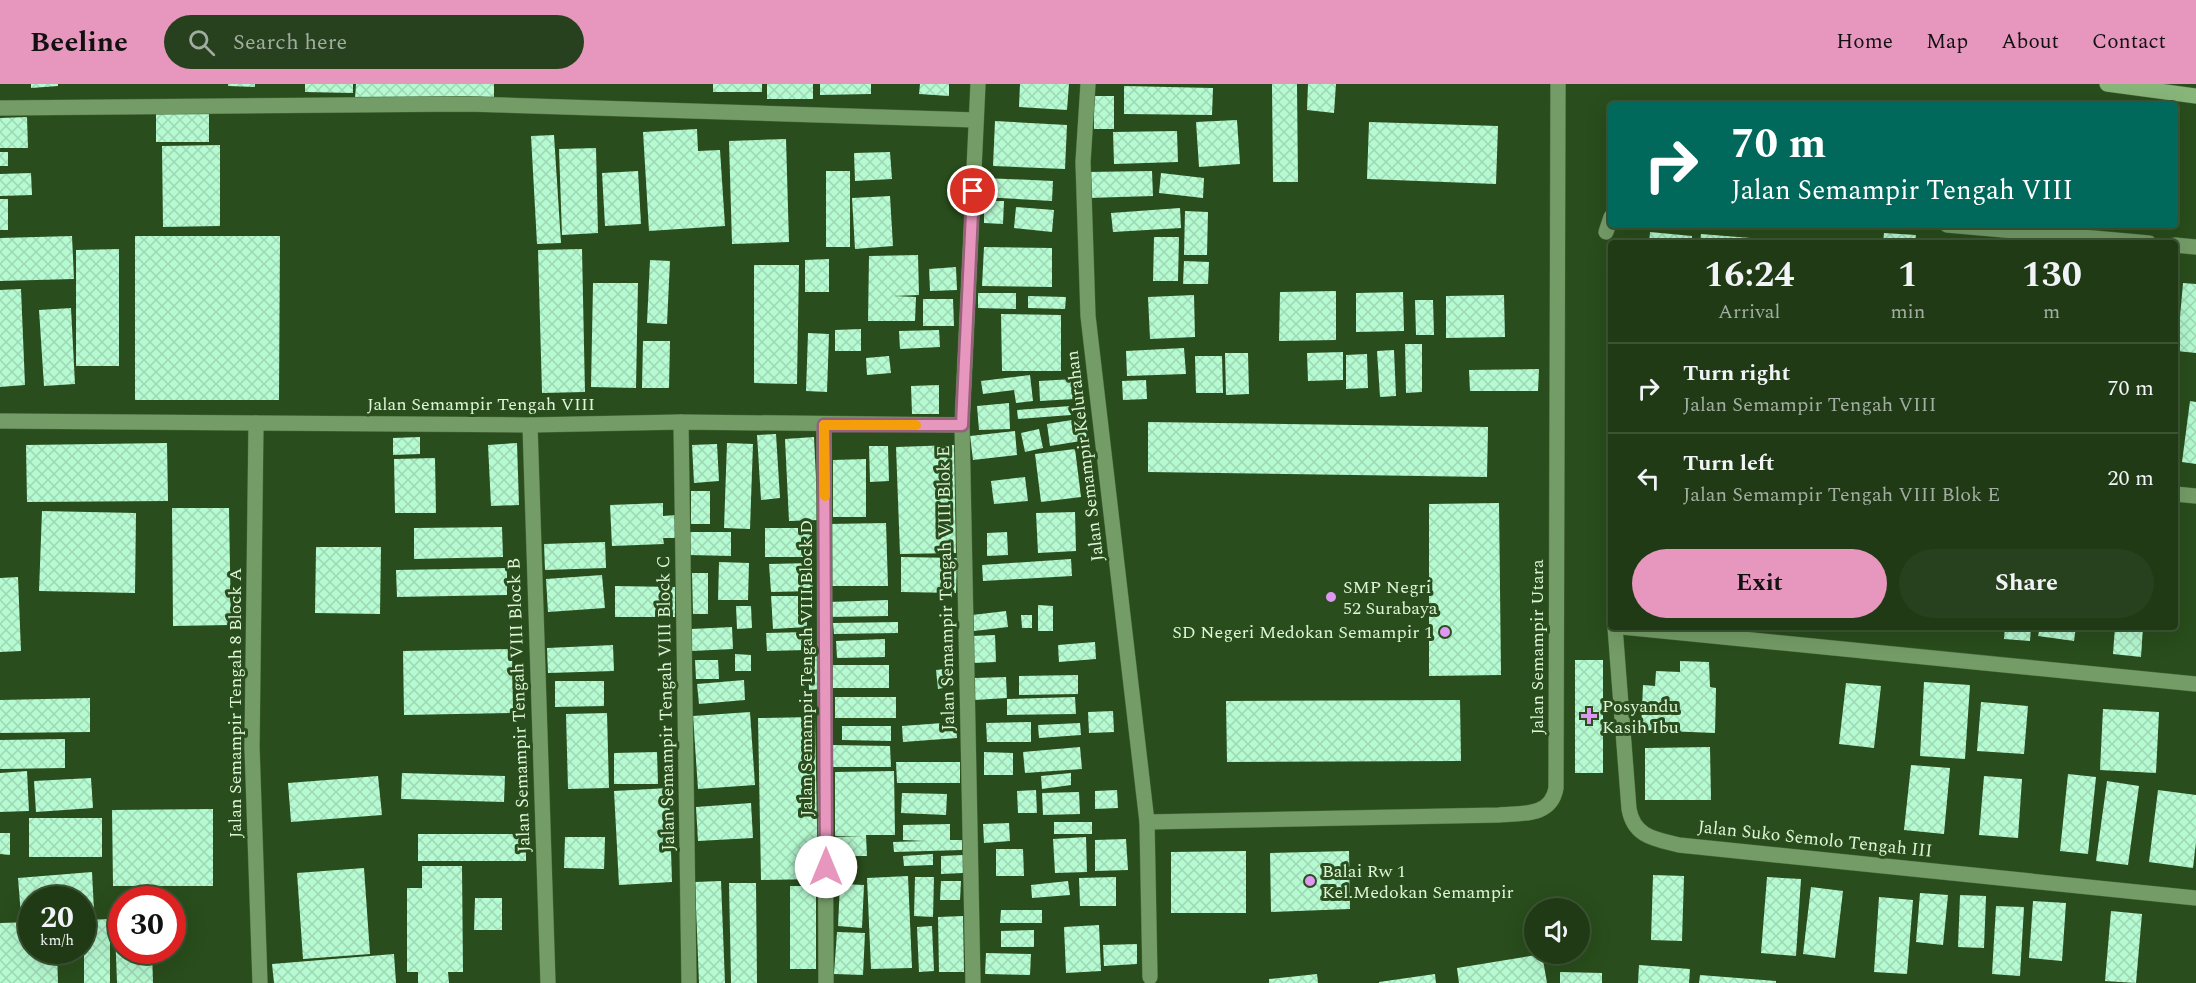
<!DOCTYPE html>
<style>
:root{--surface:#1f3a15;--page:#27411e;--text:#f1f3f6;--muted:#a1ada0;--line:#3c5434;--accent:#e797bd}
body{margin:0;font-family:Spectral,serif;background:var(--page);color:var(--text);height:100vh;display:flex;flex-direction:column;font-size:22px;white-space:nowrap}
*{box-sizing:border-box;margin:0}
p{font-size:20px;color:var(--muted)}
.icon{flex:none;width:33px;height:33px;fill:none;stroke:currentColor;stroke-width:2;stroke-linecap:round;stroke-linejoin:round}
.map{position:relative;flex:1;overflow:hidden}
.side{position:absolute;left:1608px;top:156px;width:570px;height:390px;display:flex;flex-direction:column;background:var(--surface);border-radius:6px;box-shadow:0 6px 24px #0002,0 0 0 2px var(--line)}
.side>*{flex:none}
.banner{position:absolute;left:1608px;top:18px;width:570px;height:126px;border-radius:6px;box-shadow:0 6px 24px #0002,0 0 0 2px var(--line);background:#00695c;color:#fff;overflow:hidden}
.buttons{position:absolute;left:1524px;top:814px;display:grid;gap:12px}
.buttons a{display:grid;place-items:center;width:66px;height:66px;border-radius:50%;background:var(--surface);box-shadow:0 6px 24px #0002,0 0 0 2px var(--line);font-size:30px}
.speed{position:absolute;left:18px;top:802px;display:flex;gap:12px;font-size:30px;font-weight:700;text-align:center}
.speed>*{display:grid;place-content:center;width:78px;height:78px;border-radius:50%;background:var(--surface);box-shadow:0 6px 24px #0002,0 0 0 2px var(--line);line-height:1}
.speed small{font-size:15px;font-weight:400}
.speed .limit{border:9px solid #d22;background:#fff;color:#111}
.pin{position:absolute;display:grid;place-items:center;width:51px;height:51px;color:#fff;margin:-26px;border:3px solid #fff;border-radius:50%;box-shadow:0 2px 6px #0007}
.me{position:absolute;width:66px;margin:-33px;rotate:0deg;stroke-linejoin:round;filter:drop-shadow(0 0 4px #0008)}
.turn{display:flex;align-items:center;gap:21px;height:126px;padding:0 24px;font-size:27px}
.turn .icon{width:78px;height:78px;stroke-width:2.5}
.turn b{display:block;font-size:42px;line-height:51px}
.eta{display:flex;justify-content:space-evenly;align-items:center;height:102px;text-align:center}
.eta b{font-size:36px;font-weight:700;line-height:42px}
.action{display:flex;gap:12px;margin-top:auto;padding:12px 24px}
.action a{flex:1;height:69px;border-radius:36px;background:var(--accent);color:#111;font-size:24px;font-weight:700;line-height:69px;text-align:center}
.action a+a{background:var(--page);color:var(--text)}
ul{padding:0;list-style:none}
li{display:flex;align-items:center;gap:18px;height:90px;padding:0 24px;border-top:2px solid var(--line)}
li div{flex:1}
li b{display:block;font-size:22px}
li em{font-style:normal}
header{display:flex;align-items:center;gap:36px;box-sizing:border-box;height:84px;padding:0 30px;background:var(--accent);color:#111}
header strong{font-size:28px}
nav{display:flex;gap:33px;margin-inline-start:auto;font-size:21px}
.search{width:420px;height:54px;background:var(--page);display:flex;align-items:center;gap:15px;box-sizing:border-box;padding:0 21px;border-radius:33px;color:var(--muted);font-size:22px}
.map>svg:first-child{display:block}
.building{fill:url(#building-cross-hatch)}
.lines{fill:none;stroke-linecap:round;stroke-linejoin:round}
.minor-casing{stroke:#49693c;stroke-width:16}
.major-casing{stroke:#49693c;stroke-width:16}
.minor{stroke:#749c67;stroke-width:15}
.major{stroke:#88b57a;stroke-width:15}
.route-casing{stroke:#96627b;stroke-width:15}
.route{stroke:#e797bd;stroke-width:10}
.slow{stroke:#f59e0b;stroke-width:10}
.poi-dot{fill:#de98f2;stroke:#294d1c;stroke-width:2}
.labels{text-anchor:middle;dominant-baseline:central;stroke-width:6;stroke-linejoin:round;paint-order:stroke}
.street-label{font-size:18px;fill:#dff5d8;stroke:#294d1c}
.poi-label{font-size:18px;fill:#dff5d8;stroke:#294d1c;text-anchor:start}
</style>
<header>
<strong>Beeline</strong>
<div class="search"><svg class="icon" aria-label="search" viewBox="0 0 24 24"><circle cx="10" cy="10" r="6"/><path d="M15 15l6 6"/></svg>Search here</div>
<nav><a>Home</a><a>Map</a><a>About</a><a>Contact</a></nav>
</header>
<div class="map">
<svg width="2196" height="899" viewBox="0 0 2196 899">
<defs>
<pattern id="building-cross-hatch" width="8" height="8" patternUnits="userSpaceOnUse" patternTransform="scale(1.5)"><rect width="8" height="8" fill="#b5fad1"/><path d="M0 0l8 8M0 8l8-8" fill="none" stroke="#9ed7b4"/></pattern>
</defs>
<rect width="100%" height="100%" fill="#294d1c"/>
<g class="building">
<polygon points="31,0 58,0 58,2 31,4"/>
<polygon points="228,0 255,0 255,3 228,2"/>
<polygon points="305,0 353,0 353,9 305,8"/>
<polygon points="356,0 494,0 494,18 355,15"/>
<rect x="713" y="0" width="49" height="8"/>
<rect x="767" y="0" width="46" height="15"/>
<polygon points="820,0 871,0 871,10 820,11"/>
<polygon points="920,0 949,0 949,12 919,10"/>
<polygon points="1020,0 1069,0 1067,26 1019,23"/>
<polygon points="1272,0 1297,0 1298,98 1273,98"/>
<polygon points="1308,0 1336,0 1334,29 1307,26"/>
<polygon points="1124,2 1213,4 1212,31 1124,30"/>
<rect x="1094" y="12" width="20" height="33"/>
<rect x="156" y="28" width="53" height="30"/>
<polygon points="27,33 28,64 0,64 0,34"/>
<polygon points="1237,36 1240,80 1199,83 1196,38"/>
<polygon points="995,37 1067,41 1065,85 993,82"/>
<polygon points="1369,38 1498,42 1496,100 1367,95"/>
<polygon points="697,45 698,67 720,66 725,142 649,147 643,48"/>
<polygon points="1177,47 1178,78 1114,80 1113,48"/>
<polygon points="554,51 561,159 537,160 531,52"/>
<polygon points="786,55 789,158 732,160 729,57"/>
<polygon points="220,61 220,142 163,143 162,62"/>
<polygon points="596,64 598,149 562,151 559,65"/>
<rect x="0" y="68" width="8" height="14"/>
<polygon points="890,68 892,95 855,97 854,69"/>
<polygon points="638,87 641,140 605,142 602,89"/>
<rect x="826" y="87" width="24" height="76"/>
<polygon points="1152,87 1153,112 1088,114 1087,88"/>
<polygon points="31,89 32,111 0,112 0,90"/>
<polygon points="1161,89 1204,94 1203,114 1159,109"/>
<polygon points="985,94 1053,97 1052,117 984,113"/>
<polygon points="890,112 893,162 855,165 852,114"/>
<rect x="0" y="115" width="8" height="31"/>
<polygon points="984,117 1004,117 1003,140 984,139"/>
<polygon points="1016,123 1054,126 1052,148 1014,144"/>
<polygon points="1180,124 1181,144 1113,148 1111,129"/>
<polygon points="1185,127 1208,128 1207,171 1184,171"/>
<polygon points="1650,148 1692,152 1692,159 1649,159"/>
<polygon points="1884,149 1916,151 1915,159 1883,159"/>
<polygon points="1701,150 1763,155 1763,159 1700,159"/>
<polygon points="72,152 74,195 0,197 0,154"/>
<polygon points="135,152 280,152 279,316 135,316"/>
<polygon points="1154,153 1179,153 1178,197 1153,197"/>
<polygon points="984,163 1052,164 1052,203 982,202"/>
<polygon points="119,165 119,282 76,282 76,166"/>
<polygon points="582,165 585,308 542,309 538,166"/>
<polygon points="918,171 919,211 893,212 916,213 915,237 868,237 869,172"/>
<polygon points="829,175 829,208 805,208 805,176"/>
<polygon points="650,176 670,177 667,240 647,239"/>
<polygon points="1184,177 1209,178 1208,200 1183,200"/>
<polygon points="754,181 799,181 797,300 754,299"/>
<polygon points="956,183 957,206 930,207 929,185"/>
<polygon points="593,199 638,199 636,304 591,303"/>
<polygon points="2183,199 2196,200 2196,269 2177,267"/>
<polygon points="21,205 25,301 0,303 0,206"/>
<polygon points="1336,207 1336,256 1279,257 1280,208"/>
<polygon points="1403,208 1404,247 1356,248 1356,209"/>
<polygon points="978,209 1016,209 1016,225 978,224"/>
<polygon points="1194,211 1195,253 1150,255 1148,213"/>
<polygon points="1504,211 1505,253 1446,254 1446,212"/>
<polygon points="1028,212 1066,213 1065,225 1028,224"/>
<polygon points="923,215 953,215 954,242 923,242"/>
<polygon points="1415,216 1433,216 1434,251 1416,251"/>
<polygon points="71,224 75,300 44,302 39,226"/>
<polygon points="1001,230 1061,231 1061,287 1002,287"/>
<polygon points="861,245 861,267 835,267 835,246"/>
<polygon points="939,246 940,263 900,265 899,247"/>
<polygon points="808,249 829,250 827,308 806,307"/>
<polygon points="643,257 670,257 669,304 642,304"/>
<polygon points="1405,260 1422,260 1422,308 1406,309"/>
<polygon points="1184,264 1186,290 1127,292 1126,267"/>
<polygon points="1394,266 1396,312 1380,313 1377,267"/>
<polygon points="1343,268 1343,296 1308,297 1307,269"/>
<polygon points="1225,269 1248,269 1249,310 1226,311"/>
<polygon points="1367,270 1368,304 1346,305 1346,271"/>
<polygon points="889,272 891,289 867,291 866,274"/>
<polygon points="1195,272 1222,272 1223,309 1196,309"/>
<polygon points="1539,285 1538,307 1470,307 1469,286"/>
<polygon points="1030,291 1033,317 1016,319 1014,306 983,310 981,297"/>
<polygon points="1073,295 1074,315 1040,317 1039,297"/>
<polygon points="1146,296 1147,315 1123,316 1122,297"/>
<polygon points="939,301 939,330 912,330 911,302"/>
<polygon points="2190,317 2196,318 2196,380 2182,378"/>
<polygon points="1009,319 1010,345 979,346 977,322"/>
<polygon points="1070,322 1071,331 1018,335 1017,326"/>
<polygon points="1084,334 1087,356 1050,362 1047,340"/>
<polygon points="1148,338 1488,343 1487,393 1148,388"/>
<polygon points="1039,345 1043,364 1025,368 1021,349"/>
<polygon points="1015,347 1017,371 973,376 970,352"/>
<polygon points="776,350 780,414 761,416 757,351"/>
<polygon points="420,353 420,370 393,371 393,354"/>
<polygon points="814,353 818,436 789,437 785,355"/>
<polygon points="167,359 168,417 27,418 26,361"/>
<polygon points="517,359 519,421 491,422 488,361"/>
<polygon points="727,359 753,360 750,445 724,444"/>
<polygon points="717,360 719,397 694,399 692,361"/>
<polygon points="954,361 956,469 900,470 896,363"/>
<polygon points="869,362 888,362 889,397 870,398"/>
<polygon points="1075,365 1081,413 1041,418 1035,370"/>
<polygon points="435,374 436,429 395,429 394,375"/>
<polygon points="866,375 866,433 833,433 833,376"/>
<polygon points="1025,393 1028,417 994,420 991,397"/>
<rect x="691" y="407" width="19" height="33"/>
<polygon points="663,419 663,432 676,431 677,454 663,454 664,460 612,462 610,421"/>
<polygon points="1499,419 1501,591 1429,592 1429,420"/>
<polygon points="172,424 229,424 231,541 173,542"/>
<polygon points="42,427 136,429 135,509 39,507"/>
<polygon points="1075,428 1076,467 1038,469 1036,429"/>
<polygon points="886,439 888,502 828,502 828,440"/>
<polygon points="502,443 503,473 414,475 414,444"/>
<rect x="765" y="444" width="47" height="29"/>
<polygon points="690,448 731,448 731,472 689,471"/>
<polygon points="1007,448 1008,471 987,472 987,449"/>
<polygon points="605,458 606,484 545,486 544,460"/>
<polygon points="316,463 381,463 380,530 315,529"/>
<polygon points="901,473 957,474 956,509 901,508"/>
<polygon points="1071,475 1072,492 983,497 982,481"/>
<polygon points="719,478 749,479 748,516 718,516"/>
<polygon points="812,479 813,507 771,508 769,480"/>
<polygon points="507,484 507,511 397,513 396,486"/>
<polygon points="692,489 708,489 708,530 693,530"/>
<polygon points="602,491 605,524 548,528 546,495"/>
<polygon points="18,493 21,567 0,568 0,494"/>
<polygon points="615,502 675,503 675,533 615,533"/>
<polygon points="771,512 806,512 807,543 773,545"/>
<polygon points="888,516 888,532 828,533 828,518"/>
<polygon points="1038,521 1053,522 1053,547 1038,547"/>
<polygon points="736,522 751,522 752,544 737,545"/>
<polygon points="1006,527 1008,543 974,547 972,531"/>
<polygon points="1021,531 1032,531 1032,544 1022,544"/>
<polygon points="898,538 898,549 834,550 833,539"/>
<polygon points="732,543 733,565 692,567 691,545"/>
<polygon points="2005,543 2031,543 2030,557 2004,555"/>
<polygon points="2040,543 2076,543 2074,557 2038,552"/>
<polygon points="2115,543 2143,543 2141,573 2113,570"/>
<polygon points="807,548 807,566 767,567 766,549"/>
<polygon points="995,551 996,578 973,579 972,552"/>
<polygon points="885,555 885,573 837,574 836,557"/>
<polygon points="1095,558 1096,575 1059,578 1058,561"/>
<polygon points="613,561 614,587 548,589 547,564"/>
<polygon points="512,565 513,629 404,631 403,567"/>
<polygon points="808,565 820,565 821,605 809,606"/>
<polygon points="735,570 751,571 751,587 735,587"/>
<polygon points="695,576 718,576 719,595 696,595"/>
<rect x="1575" y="576" width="28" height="113"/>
<polygon points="1680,577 1709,578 1710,603 1716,604 1715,649 1641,646 1643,601 1655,602 1656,587 1680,588"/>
<polygon points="832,581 889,581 889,604 833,604"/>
<polygon points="945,585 948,603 938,605 936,586"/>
<polygon points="1078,591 1078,610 1019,611 1019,592"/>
<polygon points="1006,593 1007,614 975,616 974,594"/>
<polygon points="744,596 745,616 699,620 697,600"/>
<polygon points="555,597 604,597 604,622 555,623"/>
<polygon points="1924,598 1970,601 1965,675 1920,672"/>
<polygon points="1846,599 1881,602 1874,664 1839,660"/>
<rect x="835" y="613" width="61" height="21"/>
<polygon points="1075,613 1076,630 1007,631 1007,615"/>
<polygon points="90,614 90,648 0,649 0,616"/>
<polygon points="1460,616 1461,677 1227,678 1226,617"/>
<polygon points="1981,618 2028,622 2024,670 1977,667"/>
<polygon points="2103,625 2159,628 2156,689 2100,686"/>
<polygon points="1113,627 1114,648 1089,649 1088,628"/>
<polygon points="750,628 755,701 698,705 693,632"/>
<polygon points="607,629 609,704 568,705 566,630"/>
<polygon points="815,633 818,795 761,796 758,634"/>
<polygon points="956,638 957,654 903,658 902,642"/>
<polygon points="1031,638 1031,658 987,658 986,639"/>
<polygon points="1080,639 1081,651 1039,654 1038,641"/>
<polygon points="842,642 891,642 891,657 842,656"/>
<polygon points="65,655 65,684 0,685 0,656"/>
<polygon points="832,661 890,662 891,683 832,683"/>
<polygon points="1080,663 1082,685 1025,689 1023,668"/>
<polygon points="1710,663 1711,716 1645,716 1645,664"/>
<polygon points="657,668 658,700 614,700 614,669"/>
<polygon points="984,668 1013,669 1013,691 984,691"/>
<polygon points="896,678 960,678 960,699 897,699"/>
<polygon points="1911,681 1950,684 1944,750 1904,746"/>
<polygon points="27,687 29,727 0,728 0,689"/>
<polygon points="894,687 895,751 866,751 867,772 833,772 833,753 863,752 835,752 835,688"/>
<polygon points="402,689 505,692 504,718 401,715"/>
<polygon points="1071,689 1071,701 1042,705 1041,692"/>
<polygon points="2068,690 2096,693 2088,770 2060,767"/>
<polygon points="378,692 382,731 291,738 288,699"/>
<polygon points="1984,692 2022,695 2018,754 1979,751"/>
<polygon points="91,694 93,724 36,728 34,697"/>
<polygon points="2107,697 2139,702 2128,781 2096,777"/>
<polygon points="669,704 672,798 619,801 614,707"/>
<polygon points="1036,706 1037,729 1018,729 1017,707"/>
<polygon points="1117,706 1118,724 1095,725 1095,707"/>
<polygon points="2158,706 2196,711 2196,758 2193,784 2149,778"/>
<polygon points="1079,708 1080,730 1043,731 1042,709"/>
<polygon points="902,709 947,710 946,731 901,729"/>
<polygon points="751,719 753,754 698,757 696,723"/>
<polygon points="213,725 213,802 113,802 112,726"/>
<rect x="29" y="734" width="73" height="39"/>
<rect x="1054" y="738" width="38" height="12"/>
<polygon points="1009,739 1010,757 984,759 983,740"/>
<polygon points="950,740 950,756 962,756 962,766 894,768 893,758 925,757 903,756 903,741"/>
<polygon points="0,749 10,749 10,771 0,770"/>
<rect x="418" y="750" width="108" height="27"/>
<polygon points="565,753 605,753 604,785 564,784"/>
<polygon points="1086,753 1087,788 1055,789 1053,755"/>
<polygon points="1126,755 1128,786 1095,787 1095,756"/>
<polygon points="996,765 1023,765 1024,792 996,792"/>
<polygon points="1246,767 1246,829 1171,829 1171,768"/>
<polygon points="1349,767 1350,825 1271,828 1270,769"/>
<polygon points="933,770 933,781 904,782 903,772"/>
<polygon points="963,771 963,789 941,790 941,772"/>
<polygon points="422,782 462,782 463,888 448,888 449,899 418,899 418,888 407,888 407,804 422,804"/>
<polygon points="364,784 370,870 303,875 297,789"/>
<polygon points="92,788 94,826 82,827 82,816 32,816 32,831 21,832 18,794"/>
<polygon points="1653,791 1684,792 1682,857 1651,856"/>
<polygon points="908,792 912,884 871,885 867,794"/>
<polygon points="915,793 934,793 933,833 914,832"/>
<polygon points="1116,793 1116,822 1080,822 1079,794"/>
<polygon points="1767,793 1801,795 1796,872 1761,869"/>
<polygon points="721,797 725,899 699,899 695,798"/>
<polygon points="941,797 961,797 960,816 940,816"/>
<polygon points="1068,797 1070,811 1032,814 1031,801"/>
<polygon points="729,799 756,799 757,899 731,899"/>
<polygon points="840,800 864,801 862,844 838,842"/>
<rect x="790" y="802" width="26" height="83"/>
<polygon points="1811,803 1843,807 1835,874 1803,870"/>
<polygon points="1920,809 1948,811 1943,861 1916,858"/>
<polygon points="1960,811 1986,812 1984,864 1958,863"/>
<polygon points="1879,813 1913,816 1907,890 1874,888"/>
<polygon points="475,814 502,814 502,846 474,846"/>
<polygon points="2033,817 2066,819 2062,877 2029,874"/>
<polygon points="1996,822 2024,823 2020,892 1992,890"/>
<polygon points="1001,826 1042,826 1042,839 1000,839"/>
<polygon points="2111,827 2142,830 2136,899 2105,897"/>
<polygon points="963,832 964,888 939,888 938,833"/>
<polygon points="110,835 110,899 84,899 84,836"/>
<polygon points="32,838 32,867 57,867 58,899 0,899 0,839"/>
<polygon points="1099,841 1101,887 1066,889 1064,843"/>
<polygon points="932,842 934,887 919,888 917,843"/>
<polygon points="122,845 122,867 152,867 153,899 117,899 115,846"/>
<polygon points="1034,846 1034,863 1001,863 1001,847"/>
<polygon points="837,848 865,849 863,891 834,890"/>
<polygon points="1137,860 1137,880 1104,882 1103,861"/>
<polygon points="986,869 1031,870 1030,891 985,890"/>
<polygon points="394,870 396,899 274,899 272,880"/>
<polygon points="1542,870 1547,899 1459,899 1457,884"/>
<polygon points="1639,881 1690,885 1689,899 1638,899"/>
<polygon points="1560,888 1602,889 1602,899 1560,899"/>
<polygon points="1317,890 1318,899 1269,899 1269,895"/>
<polygon points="1435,890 1436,899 1379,899 1379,898"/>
<polygon points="1700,891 1776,897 1776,899 1699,899"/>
</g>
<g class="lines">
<g class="minor-casing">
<g id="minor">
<polyline points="1088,0 1083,78 1088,232 1147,738 1150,893"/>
<polyline points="0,24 467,20 976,36"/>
<polyline points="1947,141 2149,159"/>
<polyline points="1606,148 1611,133"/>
<polyline points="2175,161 2196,163"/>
<polyline points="0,337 530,341 681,338 962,341"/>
<polyline points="681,338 689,899"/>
<polyline points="256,339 252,663 260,899"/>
<polyline points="530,341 548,899"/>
<polyline points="824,341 826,899"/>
<polyline points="2175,410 2196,412"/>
<path d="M1615 543 1629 725C1634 753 1655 755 1679 761L2196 814"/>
<polyline points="1622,543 2196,600"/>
<path d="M1147 738 1499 731C1522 729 1551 733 1556 704L1558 0"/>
<polyline points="973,899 962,341 978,0"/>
</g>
</g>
<g class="major-casing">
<polyline id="major" points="2107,0 2196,12"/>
</g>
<use href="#minor" class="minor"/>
<use href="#major" class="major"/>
</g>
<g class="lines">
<g class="route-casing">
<polyline id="route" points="826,783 824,341 962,341 973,107"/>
</g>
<use href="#route" class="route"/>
<polyline class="slow" points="825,412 824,341 916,341"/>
</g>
<g class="poi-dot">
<circle cx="1331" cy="513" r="6"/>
<circle cx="1445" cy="548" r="6"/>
<path d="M1586 623h6v6h6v6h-6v6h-6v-6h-6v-6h6z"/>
<circle cx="1310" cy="797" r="6"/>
</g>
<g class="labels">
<g class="street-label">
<text x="481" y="320">Jalan Semampir Tengah VIII</text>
<text transform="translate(1085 372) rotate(-97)">Jalan Semampir Kelurahan</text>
<text transform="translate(946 504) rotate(-91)">Jalan Semampir Tengah VIII Blok E</text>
<text transform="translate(1537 563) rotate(-90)">Jalan Semampir Utara</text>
<text transform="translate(806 584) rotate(-90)">Jalan Semampir Tengah VIII Block D</text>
<text transform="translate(235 619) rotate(-90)">Jalan Semampir Tengah 8 Block A</text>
<text transform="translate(666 619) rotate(-91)">Jalan Semampir Tengah VIII Block C</text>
<text transform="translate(519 621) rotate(-92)">Jalan Semampir Tengah VIII Block B</text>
<text transform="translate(1815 755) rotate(6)">Jalan Suko Semolo Tengah III</text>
</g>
<g class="poi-label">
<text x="1343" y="503">SMP Negri<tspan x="1343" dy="21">52 Surabaya</tspan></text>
<text x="1433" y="548" text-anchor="end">SD Negeri Medokan Semampir 1</text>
<text x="1602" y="622">Posyandu<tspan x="1602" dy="21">Kasih Ibu</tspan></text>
<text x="1322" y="787">Balai Rw 1<tspan x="1322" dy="21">Kel.Medokan Semampir</tspan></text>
</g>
</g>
</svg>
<div class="buttons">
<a><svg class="icon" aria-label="sound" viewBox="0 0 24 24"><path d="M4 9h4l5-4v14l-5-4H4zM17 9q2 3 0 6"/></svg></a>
</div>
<div class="speed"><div>20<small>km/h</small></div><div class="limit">30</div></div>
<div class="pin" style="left:973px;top:107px;background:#d93025"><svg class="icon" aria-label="arrive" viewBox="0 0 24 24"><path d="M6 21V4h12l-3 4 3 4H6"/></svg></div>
<svg class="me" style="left:826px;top:783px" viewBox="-20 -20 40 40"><circle r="19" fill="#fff"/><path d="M0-13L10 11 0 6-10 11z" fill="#e797bd"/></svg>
<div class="banner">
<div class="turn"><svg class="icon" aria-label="right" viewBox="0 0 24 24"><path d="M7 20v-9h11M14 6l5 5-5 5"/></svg><div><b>70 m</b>Jalan Semampir Tengah VIII</div></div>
</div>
<section class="side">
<div class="eta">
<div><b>16:24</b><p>Arrival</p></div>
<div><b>1</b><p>min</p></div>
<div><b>130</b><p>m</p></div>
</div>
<ul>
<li><svg class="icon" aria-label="right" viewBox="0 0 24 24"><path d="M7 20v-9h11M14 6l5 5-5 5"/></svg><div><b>Turn right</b><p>Jalan Semampir Tengah VIII</p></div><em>70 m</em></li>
<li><svg class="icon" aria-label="left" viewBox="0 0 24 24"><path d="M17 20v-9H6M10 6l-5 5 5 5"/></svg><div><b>Turn left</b><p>Jalan Semampir Tengah VIII Blok E</p></div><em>20 m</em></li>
</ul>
<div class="action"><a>Exit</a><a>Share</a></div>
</section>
</div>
